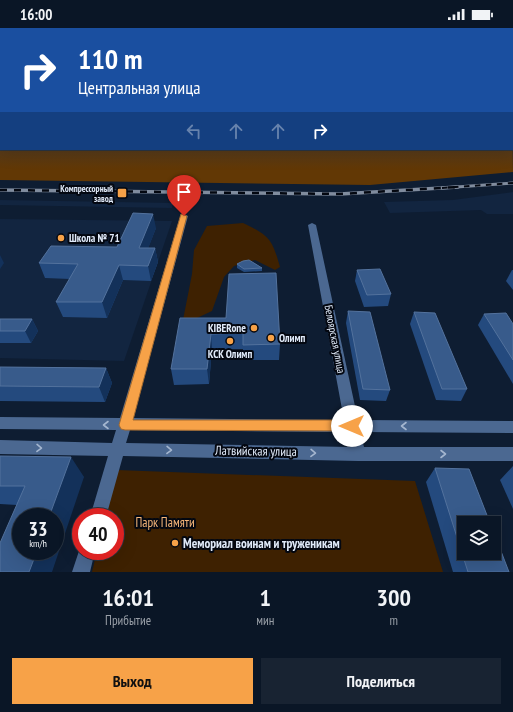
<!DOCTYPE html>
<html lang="ru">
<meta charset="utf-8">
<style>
:root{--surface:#0a1626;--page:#182332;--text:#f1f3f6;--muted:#999fa7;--line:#2a3543;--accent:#f7a248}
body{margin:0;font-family:"PT Sans Narrow",sans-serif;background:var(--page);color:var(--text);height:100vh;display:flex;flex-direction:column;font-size:15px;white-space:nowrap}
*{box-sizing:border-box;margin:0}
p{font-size:13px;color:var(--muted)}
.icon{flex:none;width:22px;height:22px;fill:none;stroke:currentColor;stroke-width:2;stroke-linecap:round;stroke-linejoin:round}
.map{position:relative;height:544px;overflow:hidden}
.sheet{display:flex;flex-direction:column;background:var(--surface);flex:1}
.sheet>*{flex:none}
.guide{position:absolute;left:0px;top:0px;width:513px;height:122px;box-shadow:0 4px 16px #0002,0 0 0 1px var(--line);background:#1a4fa0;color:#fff;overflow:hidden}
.buttons{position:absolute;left:457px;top:488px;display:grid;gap:8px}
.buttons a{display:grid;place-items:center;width:44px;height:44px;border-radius:0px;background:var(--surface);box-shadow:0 4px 16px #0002,0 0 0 1px var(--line);font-size:20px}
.speed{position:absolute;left:12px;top:480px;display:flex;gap:8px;font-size:20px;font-weight:700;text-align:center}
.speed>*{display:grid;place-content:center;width:52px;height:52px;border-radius:50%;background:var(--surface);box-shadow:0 4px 16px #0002,0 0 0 1px var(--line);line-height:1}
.speed small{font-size:10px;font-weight:400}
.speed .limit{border:6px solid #d22;background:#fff;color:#111}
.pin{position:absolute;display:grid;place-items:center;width:34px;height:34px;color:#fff;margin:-41px -17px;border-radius:50% 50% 50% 0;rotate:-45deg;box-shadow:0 0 4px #0007}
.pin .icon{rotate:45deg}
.me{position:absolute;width:44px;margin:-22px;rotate:270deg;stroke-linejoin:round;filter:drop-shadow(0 0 3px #0008)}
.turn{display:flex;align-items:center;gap:14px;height:84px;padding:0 12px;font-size:18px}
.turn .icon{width:52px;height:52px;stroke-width:2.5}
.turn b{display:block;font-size:28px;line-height:34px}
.lanes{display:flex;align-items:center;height:38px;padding:0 12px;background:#0003;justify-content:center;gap:20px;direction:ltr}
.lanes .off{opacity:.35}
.eta{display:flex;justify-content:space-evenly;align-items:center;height:68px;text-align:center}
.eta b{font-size:24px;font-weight:700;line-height:28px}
.cta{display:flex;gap:8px;margin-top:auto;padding:8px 12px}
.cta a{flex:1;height:46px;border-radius:0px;background:var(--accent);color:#111;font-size:16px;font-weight:700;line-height:46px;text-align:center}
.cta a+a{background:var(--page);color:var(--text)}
.status{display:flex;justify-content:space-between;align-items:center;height:28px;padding:0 20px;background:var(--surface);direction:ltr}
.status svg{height:11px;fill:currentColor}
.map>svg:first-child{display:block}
.built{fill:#122540}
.green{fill:#3e2101}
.forest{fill:#623805}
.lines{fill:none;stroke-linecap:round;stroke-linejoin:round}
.minor{fill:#4b6891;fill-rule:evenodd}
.major{fill:#84b4f8;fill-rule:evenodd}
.rail-far1-casing{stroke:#808c9e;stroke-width:3}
.rail-casing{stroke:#808c9e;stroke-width:3.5}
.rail-far1{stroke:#030710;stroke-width:2;stroke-dasharray:5.5;stroke-linecap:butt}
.rail{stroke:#030710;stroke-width:2.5;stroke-dasharray:7;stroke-linecap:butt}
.wall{fill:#244a7e}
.shaded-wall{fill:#13315a}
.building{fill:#385b8b;stroke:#53729d}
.oneway{stroke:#a4b6cf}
.route{fill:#f7a248;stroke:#a1692f}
.poi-dot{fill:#f7a248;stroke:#030710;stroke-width:1.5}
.labels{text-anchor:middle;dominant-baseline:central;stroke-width:4;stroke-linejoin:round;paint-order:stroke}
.far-poi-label{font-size:9px;font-weight:bold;fill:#e0eaf9;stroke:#030710;text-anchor:end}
.poi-label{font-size:11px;font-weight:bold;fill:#e0eaf9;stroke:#030710;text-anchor:start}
.street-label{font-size:11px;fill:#e0eaf9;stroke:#030710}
.near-street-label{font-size:13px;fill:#e0eaf9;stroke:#030710}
.near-park-label{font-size:13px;fill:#f7b77a;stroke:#030710}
.near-poi-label{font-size:13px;font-weight:bold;fill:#e0eaf9;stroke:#030710;text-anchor:start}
</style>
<div class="status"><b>16:00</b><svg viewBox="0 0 49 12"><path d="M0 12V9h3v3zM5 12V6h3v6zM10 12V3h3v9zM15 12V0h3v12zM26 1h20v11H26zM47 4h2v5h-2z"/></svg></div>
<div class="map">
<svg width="513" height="544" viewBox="0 0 513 544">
<rect width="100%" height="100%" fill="#0e1d32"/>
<g class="built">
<polygon points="513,164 513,186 487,186 481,182 390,185 384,174 453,172"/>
<polygon points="0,172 173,175 172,180 0,177"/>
<polygon points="0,191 172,193 124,333 0,330"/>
</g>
<g class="green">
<path d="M243 195C270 208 272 211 280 239L275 242 255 232 234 238 224 249 212 283 182 297 192 246 194 222 207 198Z"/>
<polygon points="117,442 415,453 443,544 92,544 97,523 115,523 115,489 106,489"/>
</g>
<polygon class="forest" points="512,65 513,144 370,157 0,152 0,87 1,121 512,121"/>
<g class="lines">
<g class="minor">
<path d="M181 186H184L188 188 133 390 344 392 308 197 312 195 316 197 358 392 513 393V405L360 404 364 419H513V433H358L123 428 106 489H90L108 428 0 426V412L112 415 116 402 0 401V389L120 390ZM130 402 347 404 350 419 126 415Z"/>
<polygon points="81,517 81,523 95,523 90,544 72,544"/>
</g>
<rect class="major" x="0" y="83" width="1" height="2"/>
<g class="rail-far1-casing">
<polyline id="rail-far1" points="442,160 513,155"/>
</g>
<g class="rail-casing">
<polyline id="rail" points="0,162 340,166 458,159"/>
</g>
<use href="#rail-far1" class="rail-far1"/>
<use href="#rail" class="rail"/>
</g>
<g class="wall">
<polygon points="156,200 148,220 155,220 158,234 151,253 123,252 107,290 63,289 56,274 70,251 45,250 39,235 117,219"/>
<polygon points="237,236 262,240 262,243 244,244 237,240"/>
<polygon points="357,242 391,266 388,278 364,279 355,253"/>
<polygon points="512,242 513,242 513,262 506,253"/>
<polygon points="348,283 390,362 386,373 360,372 346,295"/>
<polygon points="414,284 467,361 461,373 436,372 410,296"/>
<polygon points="484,286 513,296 513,356 478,297"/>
<polygon points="226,290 280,316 279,332 243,332 243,321 212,321 209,356 174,357 171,341"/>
<polygon points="0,291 32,291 38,303 31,315 0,315"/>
<polygon points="0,339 106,340 112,355 105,374 0,373"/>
<polygon points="0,428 84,449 17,477 0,476"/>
<polygon points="513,438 513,481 500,452"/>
<polygon points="435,440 509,544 453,544 426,454"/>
</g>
<g class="shaded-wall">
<polygon points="153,186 156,200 143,234 139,220"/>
<polygon points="155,220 158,234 151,253 148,238"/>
<polygon points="0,227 4,235 0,241"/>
<polygon points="119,237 123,252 107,290 102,274"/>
<polygon points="32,291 38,303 31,315 25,303"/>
<polygon points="211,306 212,321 209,356 207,341"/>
<polygon points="106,340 112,355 105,374 99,359"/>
<polygon points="71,429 84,449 52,544 29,544 37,523 55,523 55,489 49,489"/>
</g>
<g class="building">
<polygon points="133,185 153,186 139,220 155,220 148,238 119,237 102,274 56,274 78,236 39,235 51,218 117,219"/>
<polygon points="249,232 262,240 244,241 237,236 243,233"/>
<polygon points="380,241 391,266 367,267 357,242"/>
<polygon points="276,245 280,316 243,317 243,305 211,306 207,341 171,341 180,290 226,290 229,246"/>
<polygon points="348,283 370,284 390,362 363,361"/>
<polygon points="414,284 435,285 467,361 442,361"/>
<polygon points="506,285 513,296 513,332 484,286"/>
<polygon points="0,291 32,291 25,303 0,303"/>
<polygon points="0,339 106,340 99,359 0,358"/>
<polygon points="0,428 71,429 49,489 21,489 21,523 37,523 29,544 0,544 0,515 25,458 0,458"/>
<polygon points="435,440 469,441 490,495 464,495 464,525 494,525 494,505 509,544 468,544"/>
</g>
<defs><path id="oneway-chevron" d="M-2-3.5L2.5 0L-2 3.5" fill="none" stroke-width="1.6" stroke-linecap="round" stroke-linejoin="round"/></defs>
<g class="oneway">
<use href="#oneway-chevron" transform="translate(106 397) rotate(180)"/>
<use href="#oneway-chevron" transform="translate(404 398) rotate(-180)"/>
<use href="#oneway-chevron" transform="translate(39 420) rotate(1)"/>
<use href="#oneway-chevron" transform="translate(169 422) rotate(1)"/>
<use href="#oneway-chevron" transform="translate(313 425) rotate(1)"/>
<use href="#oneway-chevron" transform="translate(443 426)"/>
</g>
<linearGradient id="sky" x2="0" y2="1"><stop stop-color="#08101c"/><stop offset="0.46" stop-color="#30405a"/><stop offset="1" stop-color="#30405a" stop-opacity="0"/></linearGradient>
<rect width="513" height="141" fill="url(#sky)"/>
<polygon class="route" points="181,186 187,188 133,392 352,392 357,394 358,398 357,402 352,403 125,402 121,401 119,397"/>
<g class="poi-dot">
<rect x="117" y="160" width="10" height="10" rx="2"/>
<circle cx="61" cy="210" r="4"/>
<circle cx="254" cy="300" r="4"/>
<circle cx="271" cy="310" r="4"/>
<circle cx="230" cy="313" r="4"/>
<circle cx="175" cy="515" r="4"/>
</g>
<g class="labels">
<g class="far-poi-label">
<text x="113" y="160">Компрессорный<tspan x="113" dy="10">завод</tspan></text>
</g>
<g class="poi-label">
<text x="69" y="210">Школа № 71</text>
<text x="246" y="300" text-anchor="end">KIBERone</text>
<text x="279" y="310">Олимп</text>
<text x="230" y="326" text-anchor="middle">КСК Олимп</text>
</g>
<g class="street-label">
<text transform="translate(335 311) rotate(79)">Белоярская улица</text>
</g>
<g class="near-street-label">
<text transform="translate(256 423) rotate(1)">Латвийская улица</text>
</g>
<g class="near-park-label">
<text x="165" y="494">Парк Памяти</text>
</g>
<g class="near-poi-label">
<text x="183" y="515">Мемориал воинам и труженикам</text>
</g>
</g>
</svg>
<div class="buttons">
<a><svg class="icon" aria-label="layers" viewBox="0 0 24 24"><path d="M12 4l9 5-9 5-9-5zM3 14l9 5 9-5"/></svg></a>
</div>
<div class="speed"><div>33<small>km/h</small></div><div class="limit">40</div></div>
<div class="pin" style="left:184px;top:188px;background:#d93025"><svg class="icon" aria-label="arrive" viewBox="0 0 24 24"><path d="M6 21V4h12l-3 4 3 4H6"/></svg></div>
<svg class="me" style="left:352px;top:398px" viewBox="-20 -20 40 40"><circle r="19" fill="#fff"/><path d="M0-13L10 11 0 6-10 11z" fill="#f7a248"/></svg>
<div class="guide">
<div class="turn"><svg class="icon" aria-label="right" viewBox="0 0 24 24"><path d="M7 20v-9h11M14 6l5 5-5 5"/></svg><div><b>110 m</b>Центральная улица</div></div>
<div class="lanes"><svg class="icon off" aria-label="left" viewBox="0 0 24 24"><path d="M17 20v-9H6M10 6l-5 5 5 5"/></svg><svg class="icon off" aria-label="ahead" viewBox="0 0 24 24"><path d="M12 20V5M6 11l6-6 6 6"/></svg><svg class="icon off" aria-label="ahead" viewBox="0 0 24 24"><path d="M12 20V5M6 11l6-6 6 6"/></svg><svg class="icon" aria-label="right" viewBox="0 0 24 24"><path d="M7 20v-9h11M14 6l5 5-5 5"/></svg></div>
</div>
</div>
<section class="sheet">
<div class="eta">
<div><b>16:01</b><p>Прибытие</p></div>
<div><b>1</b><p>мин</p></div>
<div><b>300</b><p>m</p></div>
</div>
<div class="cta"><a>Выход</a><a>Поделиться</a></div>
</section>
